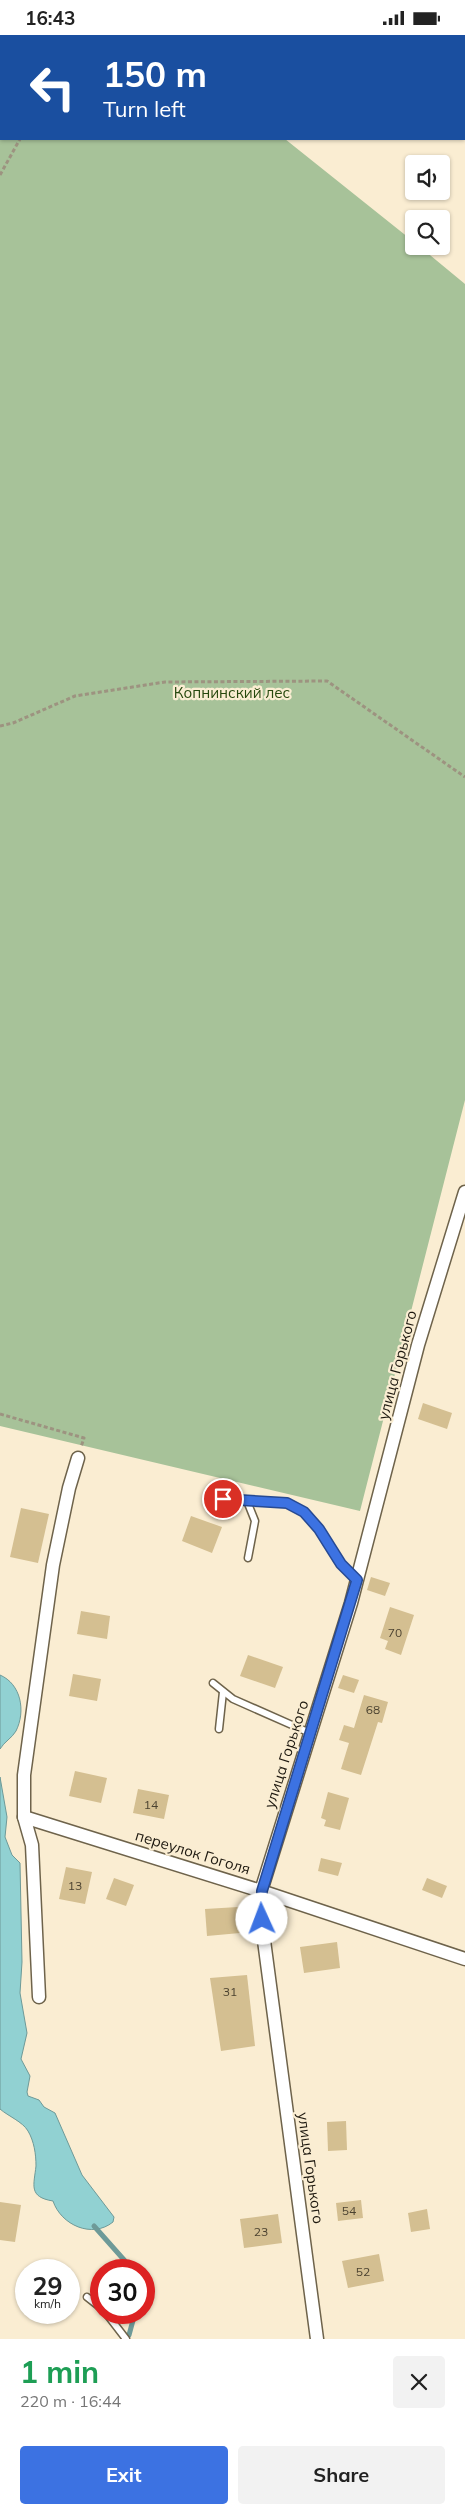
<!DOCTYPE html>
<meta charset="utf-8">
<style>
:root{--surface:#fff;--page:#f2f2f2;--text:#222;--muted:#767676;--accent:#3c72e2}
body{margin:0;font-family:Mulish,sans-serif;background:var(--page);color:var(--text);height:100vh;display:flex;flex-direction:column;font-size:19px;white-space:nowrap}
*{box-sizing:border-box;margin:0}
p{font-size:16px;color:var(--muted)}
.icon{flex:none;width:28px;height:28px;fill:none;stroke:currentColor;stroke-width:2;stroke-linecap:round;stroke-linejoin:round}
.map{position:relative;height:2304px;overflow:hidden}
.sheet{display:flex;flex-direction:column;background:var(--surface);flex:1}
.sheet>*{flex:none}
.banner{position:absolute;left:0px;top:0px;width:465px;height:105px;box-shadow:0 1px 4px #0004;background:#1a4fa0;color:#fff;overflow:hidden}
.tools{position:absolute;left:405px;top:120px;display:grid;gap:10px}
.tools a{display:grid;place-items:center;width:45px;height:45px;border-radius:5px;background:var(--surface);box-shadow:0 1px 4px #0004;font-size:25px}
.speed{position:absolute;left:15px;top:2224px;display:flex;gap:10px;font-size:25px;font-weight:700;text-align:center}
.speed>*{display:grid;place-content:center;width:65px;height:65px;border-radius:50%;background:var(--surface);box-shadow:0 1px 4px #0004;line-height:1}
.speed small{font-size:12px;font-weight:400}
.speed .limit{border:8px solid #d22;background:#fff;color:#111}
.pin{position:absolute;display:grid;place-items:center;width:42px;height:42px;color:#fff;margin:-21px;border:2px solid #fff;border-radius:50%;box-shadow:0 1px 5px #0007}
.me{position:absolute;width:55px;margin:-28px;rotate:358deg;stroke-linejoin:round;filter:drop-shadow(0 0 4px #0008)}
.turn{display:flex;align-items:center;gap:18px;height:105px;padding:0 20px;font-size:22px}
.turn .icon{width:65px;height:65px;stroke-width:2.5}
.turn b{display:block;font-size:35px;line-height:42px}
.round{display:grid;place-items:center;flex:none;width:52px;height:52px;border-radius:5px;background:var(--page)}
.overview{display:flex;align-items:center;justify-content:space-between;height:85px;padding:0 20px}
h1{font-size:30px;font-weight:700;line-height:38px;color:#1e9e55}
.action{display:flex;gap:10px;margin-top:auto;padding:10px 20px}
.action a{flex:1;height:58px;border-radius:5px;background:var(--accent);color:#fff;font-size:20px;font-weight:700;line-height:58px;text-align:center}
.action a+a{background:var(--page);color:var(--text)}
.status{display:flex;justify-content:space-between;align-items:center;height:35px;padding:0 25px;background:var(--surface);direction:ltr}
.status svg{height:14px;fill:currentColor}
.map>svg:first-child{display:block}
.forest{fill:#a7c299}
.water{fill:#91d1d2;stroke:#6e9a98}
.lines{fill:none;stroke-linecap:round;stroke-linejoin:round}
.stream{stroke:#6e9a98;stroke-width:5}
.building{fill:#d4bf91}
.lane-casing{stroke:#6e634b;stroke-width:9}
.street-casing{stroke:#6e634b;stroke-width:15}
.path{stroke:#9d9380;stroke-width:3;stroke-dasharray:4 2.5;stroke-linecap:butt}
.lane{stroke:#fff;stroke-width:6}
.street{stroke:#fff;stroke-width:12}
.route-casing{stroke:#274a93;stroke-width:12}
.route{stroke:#3c72e2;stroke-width:9}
.labels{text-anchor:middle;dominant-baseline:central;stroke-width:4.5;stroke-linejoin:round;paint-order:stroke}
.number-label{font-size:12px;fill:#4b4230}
.park-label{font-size:15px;fill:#26480d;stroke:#faedd2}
.street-label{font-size:15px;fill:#1d180f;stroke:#faedd2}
</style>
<div class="status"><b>16:43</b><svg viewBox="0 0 49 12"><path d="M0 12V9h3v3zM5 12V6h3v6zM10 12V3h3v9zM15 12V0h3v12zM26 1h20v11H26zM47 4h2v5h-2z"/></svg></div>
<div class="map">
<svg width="465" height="2304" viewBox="0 0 465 2304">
<rect width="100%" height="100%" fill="#faedd2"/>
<polygon class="forest" points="0,0 158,1 1,1 1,104 285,104 414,207 414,211 419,211 465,249 465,1065 360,1476 0,1391"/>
<g class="water">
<path d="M0 1640C21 1649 26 1676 16 1696 12 1703 4 1707 0 1714Z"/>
<path d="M0 1742 7 1782 5 1802 12 1820 20 1828 22 1927 20 1958 27 1998 21 2024 30 2041 27 2057 28 2061 39 2065 44 2072 55 2078 82 2140 114 2182 113 2187C92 2204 61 2190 53 2166 28 2162 34 2150 36 2131 36 2119 34 2106 28 2096 23 2087 8 2081 0 2074Z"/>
</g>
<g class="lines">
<g class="stream">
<polyline points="94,2191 133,2235"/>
<polyline points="129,2300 135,2278"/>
</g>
</g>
<g class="building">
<polygon points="423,1368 452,1378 447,1394 418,1384"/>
<polygon points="21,1473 49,1479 38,1528 10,1522"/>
<polygon points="191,1481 222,1492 212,1518 182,1506"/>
<polygon points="371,1542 390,1548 385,1561 367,1555"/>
<polygon points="390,1572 414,1580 401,1620 385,1614 388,1606 380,1603"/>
<polygon points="81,1576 110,1581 107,1604 77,1599"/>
<polygon points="248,1620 283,1632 275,1653 240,1641"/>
<polygon points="73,1639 101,1644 97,1666 69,1661"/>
<polygon points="343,1640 359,1645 354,1658 338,1653"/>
<polygon points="364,1660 388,1667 382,1688 378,1687 361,1740 341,1734 349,1708 339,1705 344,1690 354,1693"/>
<polygon points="75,1736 107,1743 101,1768 69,1761"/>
<polygon points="138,1754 169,1760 164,1784 133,1778"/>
<polygon points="328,1757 349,1763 340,1795 324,1791 326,1785 321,1783"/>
<polygon points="321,1823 342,1828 338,1841 318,1836"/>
<polygon points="66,1832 92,1837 85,1869 59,1864"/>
<polygon points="114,1843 134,1850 126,1871 106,1864"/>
<polygon points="427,1843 447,1851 442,1863 422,1855"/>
<polygon points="238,1872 240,1898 207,1901 205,1874"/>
<polygon points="337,1907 340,1933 304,1938 300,1912"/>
<polygon points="247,1940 255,2011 221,2016 210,1943"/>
<polygon points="346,2086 347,2115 328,2116 327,2087"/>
<polygon points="361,2165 363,2183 338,2186 336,2168"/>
<polygon points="0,2167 21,2170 15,2207 0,2205"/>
<polygon points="427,2174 430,2194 411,2197 408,2178"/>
<polygon points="278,2179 282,2208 244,2213 240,2184"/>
<polygon points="379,2219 384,2246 348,2253 342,2226"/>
</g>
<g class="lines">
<g class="lane-casing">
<g id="lane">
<polyline points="217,1464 287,1468 304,1477 319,1493 341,1529 357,1545"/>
<polyline points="247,1466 255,1486 248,1523"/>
<polyline points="213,1648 233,1664 310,1698"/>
<polyline points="219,1694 223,1657"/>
<polyline points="87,2262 101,2273"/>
<polyline points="106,2278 126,2304"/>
</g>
</g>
<g class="street-casing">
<g id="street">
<polyline points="24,1782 261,1856 465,1924"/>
<polyline points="39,1962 32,1810 24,1782 24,1740 53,1530 69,1453 78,1423"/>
<polyline points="317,2304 263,1898 261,1856 351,1568 418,1310 465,1157"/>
</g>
</g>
<g class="path">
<polyline points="78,1 78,0"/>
<polyline points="0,140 20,104"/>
<polyline points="0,691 13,688 75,661 165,647 327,646 465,742"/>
<polyline points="0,1379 84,1403 81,1412"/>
</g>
<use href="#lane" class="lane"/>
<use href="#street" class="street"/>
</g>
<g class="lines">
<g class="route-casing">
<polyline id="route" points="223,1464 287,1468 304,1477 319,1494 341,1529 357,1545 262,1856 262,1884"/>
</g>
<use href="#route" class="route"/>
</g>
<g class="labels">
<g class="number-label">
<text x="395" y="1597">70</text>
<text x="373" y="1674">68</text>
<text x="151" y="1769">14</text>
<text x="75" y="1850">13</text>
<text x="230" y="1956">31</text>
<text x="349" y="2175">54</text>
<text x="261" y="2196">23</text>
<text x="363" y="2236">52</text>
</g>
<g class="park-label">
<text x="232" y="657">Копнинский лес</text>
</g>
<g class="street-label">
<text transform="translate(397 1330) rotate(-75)">улица Горького</text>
<text transform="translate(286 1719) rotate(-72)">улица Горького</text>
<text transform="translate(193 1817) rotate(17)">переулок Гоголя</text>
<text transform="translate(311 2133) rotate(82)">улица Горького</text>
</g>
</g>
</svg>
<div class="tools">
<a><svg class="icon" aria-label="sound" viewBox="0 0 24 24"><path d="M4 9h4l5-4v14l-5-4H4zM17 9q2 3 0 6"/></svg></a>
<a><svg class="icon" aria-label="search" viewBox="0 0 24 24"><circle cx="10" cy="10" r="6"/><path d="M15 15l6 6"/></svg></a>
</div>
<div class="speed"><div>29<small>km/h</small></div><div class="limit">30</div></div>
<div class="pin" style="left:223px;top:1464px;background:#d93025"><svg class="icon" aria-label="arrive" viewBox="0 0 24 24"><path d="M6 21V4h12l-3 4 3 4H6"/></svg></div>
<svg class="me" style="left:262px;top:1884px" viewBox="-20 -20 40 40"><circle r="19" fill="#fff"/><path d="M0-13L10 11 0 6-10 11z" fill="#3c72e2"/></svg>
<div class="banner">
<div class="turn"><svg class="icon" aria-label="left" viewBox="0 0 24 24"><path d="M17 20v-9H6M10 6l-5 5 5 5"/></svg><div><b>150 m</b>Turn left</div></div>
</div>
</div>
<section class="sheet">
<div class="overview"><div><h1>1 min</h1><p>220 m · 16:44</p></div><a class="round"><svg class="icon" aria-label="close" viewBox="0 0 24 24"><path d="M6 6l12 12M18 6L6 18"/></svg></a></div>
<div class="action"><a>Exit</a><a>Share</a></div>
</section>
